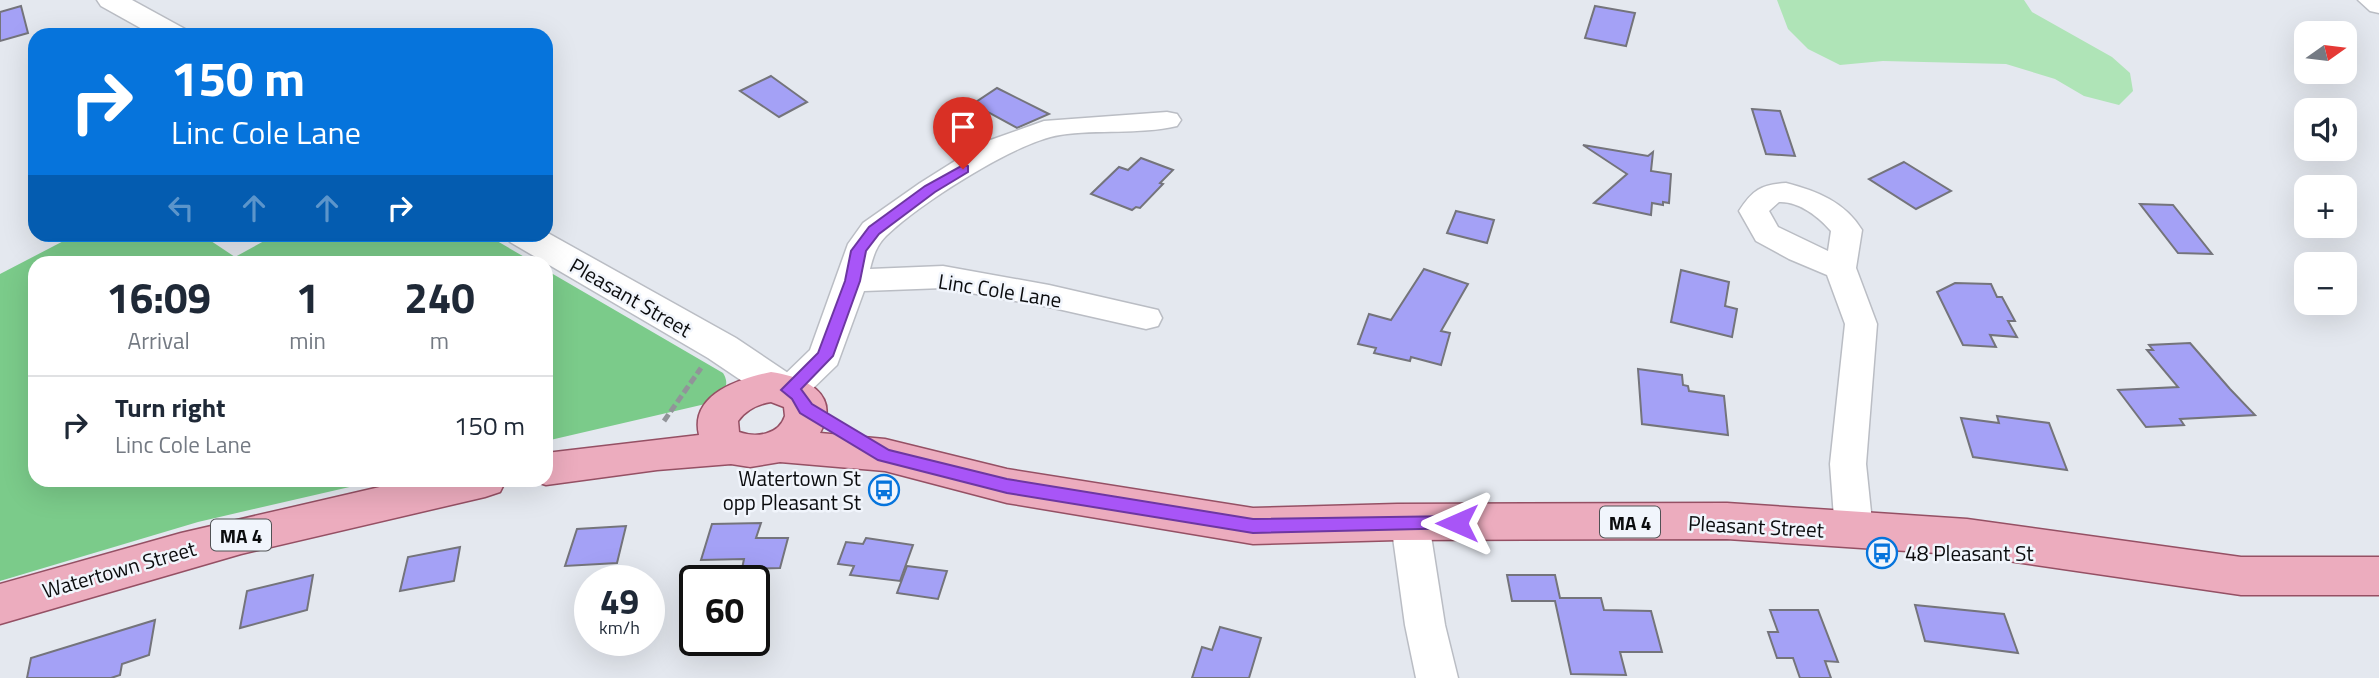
<!DOCTYPE html>
<meta charset="utf-8">
<style>
:root{--surface:#fff;--page:#f6f6f7;--text:#1f2937;--muted:#747a83;--line:#e0e1e3}
body{margin:0;font-family:"Titillium Web",sans-serif;background:var(--page);color:var(--text);height:100vh;display:flex;flex-direction:column;font-size:26px;white-space:nowrap}
*{box-sizing:border-box;margin:0}
p{font-size:23px;color:var(--muted)}
.icon{flex:none;width:38px;height:38px;fill:none;stroke:currentColor;stroke-width:2;stroke-linecap:round;stroke-linejoin:round}
.map{position:relative;flex:1;overflow:hidden}
.sheet{position:absolute;left:28px;top:256px;width:525px;height:231px;display:flex;flex-direction:column;background:var(--surface);border-radius:21px;box-shadow:0 7px 28px #0002}
.sheet>*{flex:none}
.top-card{position:absolute;left:28px;top:28px;width:525px;height:214px;border-radius:21px;box-shadow:0 7px 28px #0002;background:#0674dc;color:#fff;overflow:hidden}
.needle{width:46px;rotate:76deg}
.fabs{position:absolute;left:2294px;top:21px;display:grid;gap:14px}
.fabs a{display:grid;place-items:center;width:63px;height:63px;border-radius:14px;background:var(--surface);box-shadow:0 7px 28px #0002;font-size:35px}
.speed{position:absolute;left:574px;top:565px;display:flex;gap:14px;font-size:35px;font-weight:700;text-align:center}
.speed>*{display:grid;place-content:center;width:91px;height:91px;border-radius:50%;background:var(--surface);box-shadow:0 7px 28px #0002;line-height:1}
.speed small{font-size:18px;font-weight:400}
.speed .limit{border:4px solid #111;border-radius:10px;background:#fff;color:#111}
.pin{position:absolute;display:grid;place-items:center;width:60px;height:60px;color:#fff;margin:-72px -30px;border-radius:50% 50% 50% 0;rotate:-45deg;box-shadow:0 0 7px #0007}
.pin .icon{rotate:45deg}
.me{position:absolute;width:77px;margin:-38px;rotate:270deg;stroke-linejoin:round;filter:drop-shadow(0 0 5px #0008)}
.turn{display:flex;align-items:center;gap:24px;height:147px;padding:0 28px;font-size:32px}
.turn .icon{width:91px;height:91px;stroke-width:2.5}
.turn b{display:block;font-size:49px;line-height:60px}
.lanes{display:flex;align-items:center;height:66px;padding:0 28px;background:#0003;justify-content:center;gap:35px;direction:ltr}
.lanes .off{opacity:.35}
.eta{display:flex;justify-content:space-evenly;align-items:center;height:119px;text-align:center}
.eta b{font-size:42px;font-weight:700;line-height:49px}
ul{padding:0;list-style:none}
li{display:flex;align-items:center;gap:21px;height:98px;padding:0 28px;border-top:2px solid var(--line)}
li div{flex:1}
li b{display:block;font-size:26px}
li em{font-style:normal}
.map>svg:first-child{display:block}
.green{fill:#afe4b7}
.forest{fill:#7bcb8a}
.building{fill:#a4a1f6;stroke:#74747b;stroke-width:2}
.lines{fill:none;stroke-linecap:round;stroke-linejoin:round}
.minor-casing{stroke:#babdc4;stroke-width:3}
.tertiary-casing{stroke:#babdc4;stroke-width:3}
.primary-casing{stroke:#955064;stroke-width:3}
.path{stroke:#919499;stroke-width:5;stroke-dasharray:8 3.5;stroke-linecap:butt}
.minor{fill:#fff;fill-rule:evenodd}
.tertiary{fill:#fff;fill-rule:evenodd}
.primary{fill:#ecacbe;fill-rule:evenodd}
.route{fill:#a855f7;stroke:#6d37a1;stroke-width:2}
.labels{text-anchor:middle;dominant-baseline:central;stroke-width:5;stroke-linejoin:round;paint-order:stroke}
.shield{fill:#f1f5fc;stroke:#505255;stroke-width:2}
.shield-label{font-size:19px;font-weight:bold;fill:#0b0c0e}
.street-label{font-size:21px;fill:#0b0c0e;stroke:#f1f5fc}
.poi-label{font-size:21px;fill:#0b0c0e;stroke:#f1f5fc;text-anchor:end}
</style>
<div class="map">
<svg width="2379" height="678" viewBox="0 0 2379 678">
<rect width="100%" height="100%" fill="#e4e8ef"/>
<polygon class="green" points="1777,0 2024,0 2032,12 2112,57 2130,73 2133,91 2119,105 2084,96 2055,79 2006,64 1883,61 1840,65 1808,49 1788,29"/>
<g class="forest">
<polygon points="77,234 202,235 235,257 275,235 485,234 533,262 35,262 35,480 380,480 198,522 0,581 0,274"/>
<path d="M546 270 723 373C731 386 723 392 714 402L546 441Z"/>
</g>
<g class="building">
<polygon points="21,6 28,33 0,41 0,12"/>
<polygon points="1595,6 1635,13 1626,46 1585,38"/>
<polygon points="771,76 807,102 779,117 740,91"/>
<polygon points="997,88 1049,114 1017,128 973,104"/>
<polygon points="1752,109 1780,111 1795,156 1766,154"/>
<polygon points="1583,145 1648,156 1653,152 1651,171 1671,174 1669,203 1663,202 1663,205 1652,203 1651,215 1594,203 1627,174"/>
<polygon points="1141,158 1173,170 1160,183 1163,184 1140,208 1136,207 1132,210 1091,194 1119,167 1128,170"/>
<polygon points="1904,162 1951,191 1916,209 1869,179"/>
<polygon points="2140,204 2173,205 2212,254 2178,253"/>
<polygon points="1456,211 1494,220 1487,243 1447,233"/>
<polygon points="1424,269 1468,284 1441,331 1450,333 1441,365 1411,357 1410,361 1374,353 1376,348 1358,344 1369,314 1391,320"/>
<polygon points="1681,270 1729,282 1725,306 1737,309 1732,337 1671,322"/>
<polygon points="1955,283 1991,284 1997,297 2002,297 2015,321 2008,321 2017,337 1990,335 1996,347 1963,345 1937,292"/>
<polygon points="2190,343 2230,389 2255,415 2180,419 2184,425 2146,427 2118,390 2178,387 2147,350 2153,350 2149,345"/>
<polygon points="1638,369 1682,375 1683,385 1688,386 1689,391 1724,396 1728,435 1642,424"/>
<polygon points="1997,416 2049,423 2067,470 1973,457 1961,418 1999,423"/>
<polygon points="761,523 756,538 788,538 780,568 742,569 744,559 701,560 712,524"/>
<polygon points="626,526 617,563 565,566 577,529"/>
<polygon points="866,538 913,545 900,581 850,575 854,566 838,564 846,542 863,544"/>
<polygon points="460,547 454,581 400,591 408,557"/>
<polygon points="907,566 947,571 938,599 897,593"/>
<polygon points="313,575 307,610 240,628 247,591"/>
<polygon points="1507,575 1555,575 1560,598 1601,598 1604,610 1651,611 1662,652 1620,652 1626,675 1571,674 1555,601 1512,601"/>
<polygon points="1915,605 2004,614 2018,653 1925,641"/>
<polygon points="1770,610 1818,610 1838,662 1825,661 1831,678 1800,678 1793,658 1777,658 1768,632 1778,632"/>
<polygon points="155,620 149,655 122,664 120,675 111,678 27,678 31,658"/>
<polygon points="1220,627 1261,638 1249,678 1192,678 1202,647 1212,650"/>
</g>
<g class="lines">
<g class="minor-casing">
<g id="minor">
<polygon points="2358,0 2379,0 2379,13 2370,11"/>
<path d="M1167 112 1177 114 1181 120 1177 126C1139 135 1098 129 1060 135 1015 142 919 204 886 236 876 246 873 257 870 269L943 266 1049 285 1158 310 1162 318 1158 326 1146 329 1049 307 943 288 864 291 837 365 802 399 790 403 778 399 773 390 778 381 810 350 848 244 863 223 920 183 985 142 1044 121Z"/>
<path d="M1786 183C1817 191 1845 202 1862 230L1856 268 1877 324 1866 464 1873 531 1867 542 1854 546 1841 542 1835 531 1830 464 1845 324 1827 275 1789 259 1756 241 1739 211C1753 190 1760 185 1786 183ZM1779 202C1799 201 1819 217 1831 231L1828 251 1778 227 1769 211Z"/>
<polygon points="1410,508 1423,512 1429,523 1445,625 1458,678 1416,678 1405,625 1391,523 1397,512"/>
</g>
</g>
<g class="tertiary-casing">
<g id="tertiary">
<polygon points="97,0 132,0 185,29 190,35 153,35 101,6"/>
<polygon points="546,232 736,338 794,377 800,387 794,397 780,402 766,397 708,358 510,242 506,234 546,234"/>
</g>
</g>
<g class="primary-casing">
<g id="primary">
<path d="M771 372C804 377 842 393 820 433L885 439 1007 469 1253 508 1397 504 1727 503 1967 519 2241 557H2379V595H2241L1967 555 1727 539 1397 540 1253 544 1007 503 885 471 780 462 750 467 731 464 657 470 546 485 530 480H546V453L699 435C689 394 741 378 771 372ZM771 402 784 407 785 416C779 435 756 438 739 432L738 421C746 410 758 404 771 402Z"/>
<polygon points="410,480 506,480 500,492 485,497 241,554 0,624 0,584 181,533"/>
</g>
</g>
<polyline class="path" points="664,421 701,368"/>
<use href="#minor" class="minor"/>
<use href="#tertiary" class="tertiary"/>
<use href="#primary" class="primary"/>
</g>
<polygon class="route" points="963,165 968,166 968,172 935,192 879,234 866,251 860,281 833,356 801,389 812,404 889,450 1007,479 1253,519 1457,516 1463,518 1466,523 1463,528 1253,533 1007,493 878,460 800,413 792,399 781,390 818,353 845,281 851,251 869,227 925,186"/>
<defs>
<g id="bus-ring" transform="scale(1.575)"><circle r="9.5" fill="#f1f5fc" stroke="#0674dc" stroke-width="1.5"/><path d="M-5-6H5V4H4V6H2V4H-2V6H-4V4H-5ZM-3.5-4V0h7V-4ZM-3.5 1.2v1.5H-2V1.2ZM2 1.2v1.5H3.5V1.2Z" fill="#0674dc"/></g>
</defs>
<g fill-rule="evenodd">
<use href="#bus-ring" x="884" y="490"/>
<use href="#bus-ring" x="1882" y="553"/>
</g>
<g class="labels">
<g class="shield">
<rect x="1600" y="506.5" width="60" height="31" rx="5"/>
<rect x="211" y="519.5" width="60" height="31" rx="5"/>
</g>
<g class="shield-label">
<text x="1630" y="522">MA 4</text>
<text x="241" y="535">MA 4</text>
</g>
<g class="street-label">
<text transform="translate(1000 290) rotate(9)">Linc Cole Lane</text>
<text transform="translate(631 297) rotate(30)">Pleasant Street</text>
<text transform="translate(1756 526) rotate(3)">Pleasant Street</text>
<text transform="translate(119 569) rotate(-16)">Watertown Street</text>
</g>
<g class="poi-label">
<text x="861" y="478">Watertown St<tspan x="861" dy="24">opp Pleasant St</tspan></text>
<text x="1905" y="553" text-anchor="start">48 Pleasant St</text>
</g>
</g>
</svg>
<div class="fabs">
<a><svg class="needle" viewBox="-14 -14 28 28"><path d="M0-13l5 13h-10z" fill="#e53935"/><path d="M0 13l5-13h-10z" fill="#747a83"/></svg></a>
<a><svg class="icon" aria-label="sound" viewBox="0 0 24 24"><path d="M4 9h4l5-4v14l-5-4H4zM17 9q2 3 0 6"/></svg></a>
<a>+</a>
<a>−</a>
</div>
<div class="speed"><div>49<small>km/h</small></div><div class="limit">60</div></div>
<div class="pin" style="left:963px;top:169px;background:#d93025"><svg class="icon" aria-label="arrive" viewBox="0 0 24 24"><path d="M6 21V4h12l-3 4 3 4H6"/></svg></div>
<svg class="me" style="left:1457px;top:523px" viewBox="-20 -20 40 40"><path d="M0-17L14 15 0 8-14 15z" fill="#a855f7" stroke="#fff" stroke-width="4"/></svg>
<div class="top-card">
<div class="turn"><svg class="icon" aria-label="right" viewBox="0 0 24 24"><path d="M7 20v-9h11M14 6l5 5-5 5"/></svg><div><b>150 m</b>Linc Cole Lane</div></div>
<div class="lanes"><svg class="icon off" aria-label="left" viewBox="0 0 24 24"><path d="M17 20v-9H6M10 6l-5 5 5 5"/></svg><svg class="icon off" aria-label="ahead" viewBox="0 0 24 24"><path d="M12 20V5M6 11l6-6 6 6"/></svg><svg class="icon off" aria-label="ahead" viewBox="0 0 24 24"><path d="M12 20V5M6 11l6-6 6 6"/></svg><svg class="icon" aria-label="right" viewBox="0 0 24 24"><path d="M7 20v-9h11M14 6l5 5-5 5"/></svg></div>
</div>
<section class="sheet">
<div class="eta">
<div><b>16:09</b><p>Arrival</p></div>
<div><b>1</b><p>min</p></div>
<div><b>240</b><p>m</p></div>
</div>
<ul>
<li><svg class="icon" aria-label="right" viewBox="0 0 24 24"><path d="M7 20v-9h11M14 6l5 5-5 5"/></svg><div><b>Turn right</b><p>Linc Cole Lane</p></div><em>150 m</em></li>
</ul>
</section>
</div>
